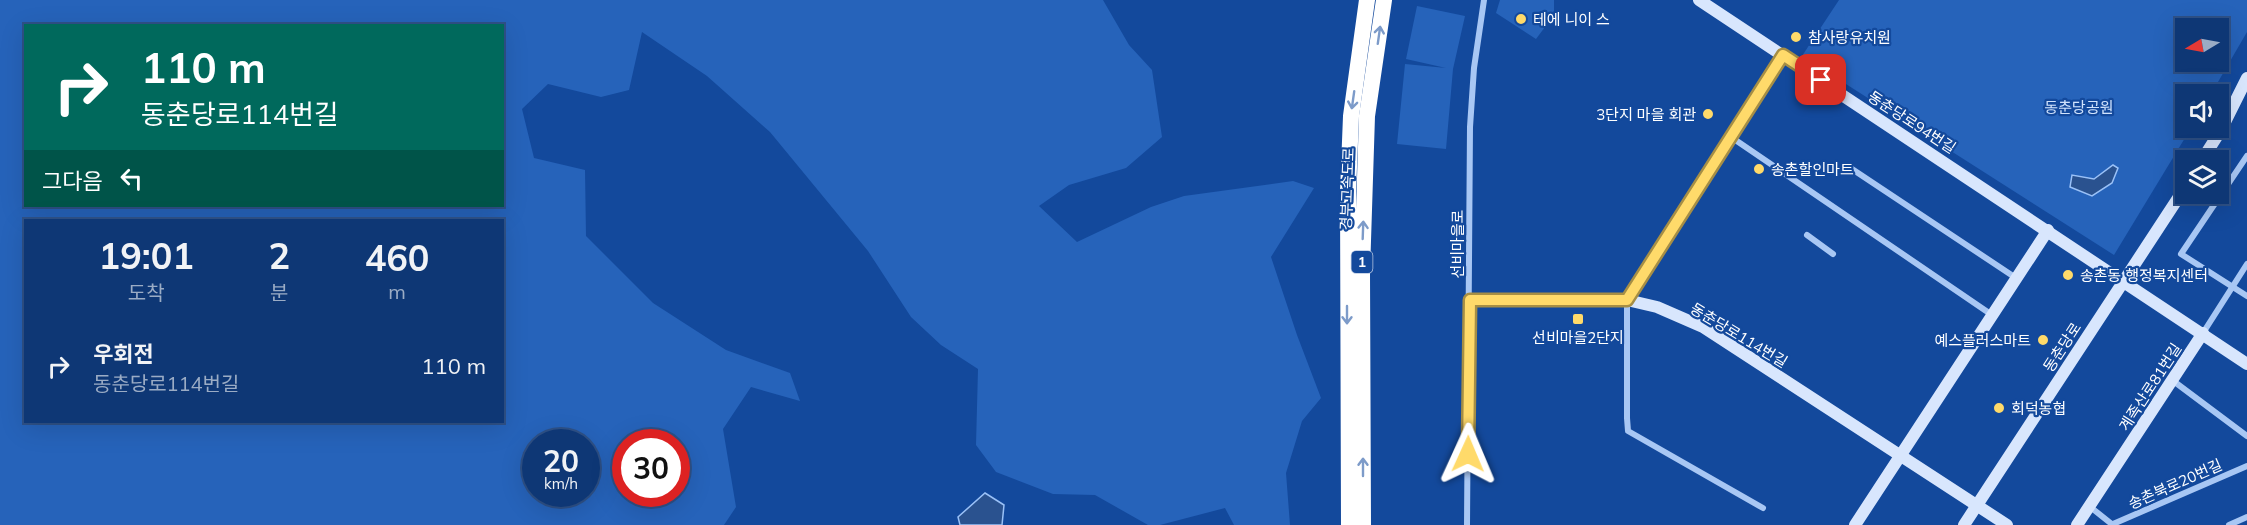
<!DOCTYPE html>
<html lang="ko">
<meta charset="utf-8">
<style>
:root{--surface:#0e3775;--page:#1c427d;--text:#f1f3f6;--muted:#9bacc5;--line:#2e5187}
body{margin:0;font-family:Mulish,"Noto Sans KR",sans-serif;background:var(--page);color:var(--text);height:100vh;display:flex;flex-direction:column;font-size:22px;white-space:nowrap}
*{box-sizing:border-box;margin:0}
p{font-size:20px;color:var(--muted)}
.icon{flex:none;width:33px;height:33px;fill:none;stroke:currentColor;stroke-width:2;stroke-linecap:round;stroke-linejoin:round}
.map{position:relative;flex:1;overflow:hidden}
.panel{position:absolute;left:24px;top:219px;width:480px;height:204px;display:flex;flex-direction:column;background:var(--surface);border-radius:0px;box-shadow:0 6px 24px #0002,0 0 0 2px var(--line)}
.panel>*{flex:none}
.hud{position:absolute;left:24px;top:24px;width:480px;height:183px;border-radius:0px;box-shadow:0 6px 24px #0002,0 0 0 2px var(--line);background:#00695c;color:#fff;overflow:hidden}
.needle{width:39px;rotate:260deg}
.fabs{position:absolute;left:2175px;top:18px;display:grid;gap:12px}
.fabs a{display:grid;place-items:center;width:54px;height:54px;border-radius:0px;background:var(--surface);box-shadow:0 6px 24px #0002,0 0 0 2px var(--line);font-size:30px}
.speed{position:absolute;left:522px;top:429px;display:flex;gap:12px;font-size:30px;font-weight:700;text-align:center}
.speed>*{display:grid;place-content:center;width:78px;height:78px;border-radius:50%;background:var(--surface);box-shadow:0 6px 24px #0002,0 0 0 2px var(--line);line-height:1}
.speed small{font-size:15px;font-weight:400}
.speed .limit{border:9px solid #d22;background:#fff;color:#111}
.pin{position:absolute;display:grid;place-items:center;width:51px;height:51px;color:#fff;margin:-26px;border-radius:12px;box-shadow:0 3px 9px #0006}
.me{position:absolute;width:66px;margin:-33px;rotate:1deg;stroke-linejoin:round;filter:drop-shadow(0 0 4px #0008)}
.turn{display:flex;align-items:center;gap:21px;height:126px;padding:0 18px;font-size:27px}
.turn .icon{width:78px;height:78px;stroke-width:2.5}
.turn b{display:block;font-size:42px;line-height:51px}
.then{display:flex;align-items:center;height:57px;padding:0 18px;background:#0003;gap:12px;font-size:22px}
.eta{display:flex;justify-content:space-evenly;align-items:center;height:102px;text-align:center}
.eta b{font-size:36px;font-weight:700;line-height:42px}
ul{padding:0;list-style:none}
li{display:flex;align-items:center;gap:18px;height:90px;padding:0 18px}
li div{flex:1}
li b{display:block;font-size:22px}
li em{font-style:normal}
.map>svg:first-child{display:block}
.green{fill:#2663ba;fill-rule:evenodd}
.water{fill:#2a528f;stroke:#9ac1f7;stroke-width:1.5}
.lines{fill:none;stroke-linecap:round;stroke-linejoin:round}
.street{stroke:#a8c7f4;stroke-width:6}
.secondary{stroke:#d8e6fd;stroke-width:12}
.highway{stroke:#fff;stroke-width:16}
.oneway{stroke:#7d9bc9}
.route-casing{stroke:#a68e45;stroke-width:15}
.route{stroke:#ffda6a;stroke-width:10}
.poi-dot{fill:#ffda6a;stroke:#13499c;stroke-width:2}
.labels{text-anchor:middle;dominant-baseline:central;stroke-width:4.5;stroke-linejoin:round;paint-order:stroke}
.shield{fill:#13499c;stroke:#b8c8e1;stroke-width:1.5}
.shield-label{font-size:14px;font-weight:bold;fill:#fff}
.poi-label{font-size:15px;fill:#fff;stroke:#13499c;text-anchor:start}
.park-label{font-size:15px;fill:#d0e3fd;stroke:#13499c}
.street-label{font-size:15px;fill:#fff;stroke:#13499c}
</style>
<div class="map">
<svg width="2247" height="525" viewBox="0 0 2247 525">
<rect width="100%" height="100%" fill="#13499c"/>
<g class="green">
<path d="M0 0H1103L1129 45 1152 70 1162 137 1126 168 1069 185 1039 206 1077 242 1151 207 1184 196 1293 181 1314 188 1271 257 1297 335 1321 398 1302 421 1286 473 1290 525H1234L1225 508 1160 525H1148L1095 495 1053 494 996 472 976 445 978 369 941 345 911 317 868 251 770 132 707 76 642 32 629 90 601 97 548 84 522 109 534 158 585 170 586 236 653 303 726 350 790 373 800 401 751 387 723 429 736 507 724 525H0ZM26 26H502V206H26ZM26 220H502V422H26ZM536 442H586V494H536ZM626 442H676V494H626Z"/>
<polygon points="1500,0 1554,0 1554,15 1536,39 1496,13"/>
<path d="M1839 0H2247V32L2211 94H2186V128H2191L2114 255 1802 56ZM2186 28H2218V62H2186Z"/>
<polygon points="1417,6 1465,16 1453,69 1446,149 1397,144 1405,64 1446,68 1406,59"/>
</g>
<g class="water">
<polygon points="2113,165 2118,168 2112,183 2092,196 2070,187 2072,175 2094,179"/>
<polygon points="985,493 1004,505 1002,525 960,525 958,517"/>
</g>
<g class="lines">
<g class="street">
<polyline points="1731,137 1992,315"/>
<polyline points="2247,156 2181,254 2247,296"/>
<polyline points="1852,169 2016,278"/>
<polyline points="1807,235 1833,254"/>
<polyline points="2203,333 2247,264"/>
<polyline points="2172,380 2247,436"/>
<polyline points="2089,506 2113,525"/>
<polyline points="1763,508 1628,431 1627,418 1627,300 1783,56"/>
<polyline points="2113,524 2247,466"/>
<polyline points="1467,525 1470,127 1474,68 1484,0"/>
<polyline points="2229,525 2247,517"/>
</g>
<g class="secondary">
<polyline points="1699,0 2247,364"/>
<polyline points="2202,160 2221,130 2247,78"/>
<polyline points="1470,300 1627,300 1657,307 1703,327 2007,525"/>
<polyline points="1855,525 2048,230"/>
<polyline points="1964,525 2186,186"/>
<polyline points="2077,525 2203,333"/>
</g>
<g class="highway">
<polyline points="1349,525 1348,192 1351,116 1367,0"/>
<polyline points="1363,525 1362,272 1367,116 1384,0"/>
</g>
</g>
<defs><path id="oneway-shaft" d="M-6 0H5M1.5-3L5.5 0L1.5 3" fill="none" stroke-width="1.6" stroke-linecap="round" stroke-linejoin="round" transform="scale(1.5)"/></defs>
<g class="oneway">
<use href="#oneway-shaft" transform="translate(1379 35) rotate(-82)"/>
<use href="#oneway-shaft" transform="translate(1353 100) rotate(98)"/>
<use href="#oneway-shaft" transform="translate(1363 230) rotate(-88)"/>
<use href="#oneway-shaft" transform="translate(1347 315) rotate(90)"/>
<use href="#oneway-shaft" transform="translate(1363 467) rotate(-90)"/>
</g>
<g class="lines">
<g class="route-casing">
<polyline id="route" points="1468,454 1470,300 1627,300 1783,55 1821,80"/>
</g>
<use href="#route" class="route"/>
</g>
<g class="poi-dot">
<circle cx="1521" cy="19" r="6"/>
<circle cx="1796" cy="37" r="6"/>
<circle cx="1708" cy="114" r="6"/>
<circle cx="1759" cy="169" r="6"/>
<circle cx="2068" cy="275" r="6"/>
<rect x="1572" y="313" width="12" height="12" rx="3"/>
<circle cx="2043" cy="340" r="6"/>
<circle cx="1999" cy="408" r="6"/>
</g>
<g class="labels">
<rect class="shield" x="1351.5" y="251" width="21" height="22" rx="4.5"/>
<g class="shield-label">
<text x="1362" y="262">1</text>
</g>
<g class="poi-label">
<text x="1533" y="19">테에 니이 스</text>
<text x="1808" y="37">참사랑유치원</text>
<text x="1696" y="114" text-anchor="end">3단지 마을 회관</text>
<text x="1771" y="169">송촌할인마트</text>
<text x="2080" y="275">송촌동 행정복지센터</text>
<text x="1578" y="337" text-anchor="middle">선비마을2단지</text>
<text x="2031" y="340" text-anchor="end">예스플러스마트</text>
<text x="2011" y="408">회덕농협</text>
</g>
<g class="park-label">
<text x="2079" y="107">동춘당공원</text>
</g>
<g class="street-label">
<text transform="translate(1912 122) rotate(33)">동춘당로94번길</text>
<text transform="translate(1347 189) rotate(-88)">경부고속도로</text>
<text transform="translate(1457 244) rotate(-90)">선비마을로</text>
<text transform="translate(1739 335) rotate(31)">동춘당로114번길</text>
<text transform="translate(2062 347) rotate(-57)">동춘당로</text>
<text transform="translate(2150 387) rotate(-57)">계족산로81번길</text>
<text transform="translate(2175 484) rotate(-24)">송촌북로20번길</text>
</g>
</g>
</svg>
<div class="fabs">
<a><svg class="needle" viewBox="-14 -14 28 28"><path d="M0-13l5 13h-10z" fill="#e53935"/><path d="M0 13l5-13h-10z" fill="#9bacc5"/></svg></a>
<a><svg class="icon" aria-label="sound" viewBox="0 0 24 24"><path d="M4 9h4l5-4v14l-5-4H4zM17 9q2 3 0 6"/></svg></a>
<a><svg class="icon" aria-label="layers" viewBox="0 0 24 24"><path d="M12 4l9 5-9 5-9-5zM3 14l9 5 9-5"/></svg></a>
</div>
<div class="speed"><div>20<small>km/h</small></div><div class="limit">30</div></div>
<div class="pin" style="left:1821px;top:80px;background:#d93025"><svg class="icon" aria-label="arrive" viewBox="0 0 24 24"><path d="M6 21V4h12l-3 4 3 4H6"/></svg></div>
<svg class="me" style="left:1468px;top:454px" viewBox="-20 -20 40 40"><path d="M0-17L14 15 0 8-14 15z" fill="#ffda6a" stroke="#fff" stroke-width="4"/></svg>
<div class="hud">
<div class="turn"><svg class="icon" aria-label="right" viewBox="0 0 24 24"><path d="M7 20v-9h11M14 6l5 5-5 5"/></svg><div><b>110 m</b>동춘당로114번길</div></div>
<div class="then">그다음<svg class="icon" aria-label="left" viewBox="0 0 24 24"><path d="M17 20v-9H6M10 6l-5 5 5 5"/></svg></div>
</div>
<section class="panel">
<div class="eta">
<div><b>19:01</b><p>도착</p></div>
<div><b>2</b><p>분</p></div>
<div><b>460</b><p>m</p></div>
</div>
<ul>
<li><svg class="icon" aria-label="right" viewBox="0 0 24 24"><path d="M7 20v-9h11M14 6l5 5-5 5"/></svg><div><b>우회전</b><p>동춘당로114번길</p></div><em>110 m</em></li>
</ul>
</section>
</div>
